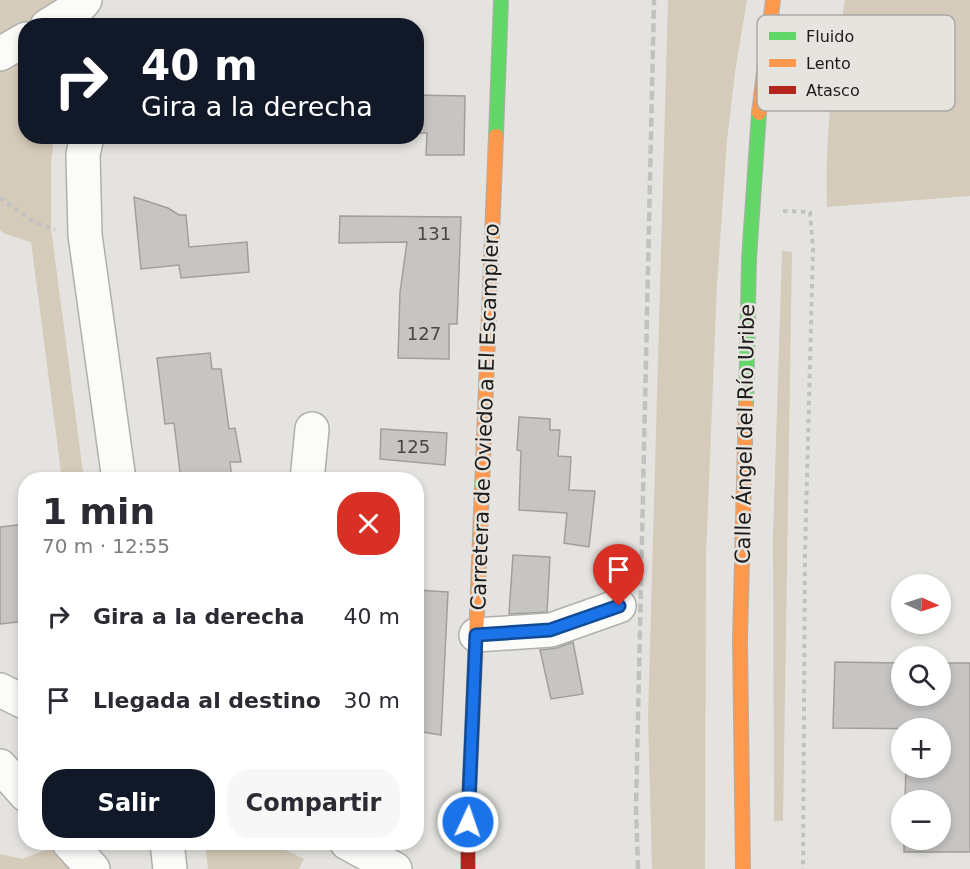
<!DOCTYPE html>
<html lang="es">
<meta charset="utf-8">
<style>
:root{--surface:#fff;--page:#f7f7f7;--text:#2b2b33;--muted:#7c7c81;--accent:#111827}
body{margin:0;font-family:"DejaVu Sans",sans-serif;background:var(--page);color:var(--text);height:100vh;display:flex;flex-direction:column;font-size:22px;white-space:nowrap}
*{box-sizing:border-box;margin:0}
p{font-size:20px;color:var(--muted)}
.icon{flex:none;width:33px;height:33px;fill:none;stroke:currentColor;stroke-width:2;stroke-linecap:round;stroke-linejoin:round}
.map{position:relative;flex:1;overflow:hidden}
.drawer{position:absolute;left:18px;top:472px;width:406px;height:378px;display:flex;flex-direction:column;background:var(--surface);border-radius:24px;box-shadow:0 3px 9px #0003}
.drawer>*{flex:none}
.banner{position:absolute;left:18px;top:18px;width:406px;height:126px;border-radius:24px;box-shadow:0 3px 9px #0003;background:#111827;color:#fff;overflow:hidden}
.needle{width:39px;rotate:93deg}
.controls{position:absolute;left:891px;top:574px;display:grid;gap:12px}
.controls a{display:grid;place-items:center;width:60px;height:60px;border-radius:50%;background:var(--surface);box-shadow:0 3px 9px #0003;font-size:30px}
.pin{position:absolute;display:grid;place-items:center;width:51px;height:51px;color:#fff;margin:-62px -26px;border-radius:50% 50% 50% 0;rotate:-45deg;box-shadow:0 0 6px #0007}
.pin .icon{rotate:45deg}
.me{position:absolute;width:66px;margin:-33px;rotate:3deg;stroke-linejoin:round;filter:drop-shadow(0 0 4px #0008)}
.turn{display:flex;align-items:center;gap:21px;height:126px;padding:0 24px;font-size:27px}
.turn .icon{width:78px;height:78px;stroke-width:2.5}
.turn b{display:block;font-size:42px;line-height:51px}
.round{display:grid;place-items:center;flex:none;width:63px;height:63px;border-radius:24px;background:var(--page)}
.head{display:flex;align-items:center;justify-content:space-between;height:102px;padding:0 24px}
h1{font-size:36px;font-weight:700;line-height:45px}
.cta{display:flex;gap:12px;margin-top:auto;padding:12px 24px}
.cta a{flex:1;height:69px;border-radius:24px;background:var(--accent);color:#fff;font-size:24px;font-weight:700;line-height:69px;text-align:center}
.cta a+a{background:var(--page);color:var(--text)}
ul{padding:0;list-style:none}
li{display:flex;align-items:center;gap:18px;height:84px;padding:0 24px}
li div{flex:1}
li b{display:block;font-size:22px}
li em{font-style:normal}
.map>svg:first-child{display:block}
.green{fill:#d5cbba}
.building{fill:#c7c5c3;stroke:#a19f9d;stroke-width:1.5}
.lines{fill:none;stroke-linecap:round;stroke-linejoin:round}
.street-casing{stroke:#b0afac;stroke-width:36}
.fast-casing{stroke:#b0afac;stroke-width:16}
.slow-casing{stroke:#b0afac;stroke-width:16}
.jam-casing{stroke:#b0afac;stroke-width:16}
.path{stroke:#c2c1c1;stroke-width:4;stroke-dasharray:4.5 4.5;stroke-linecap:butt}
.street{stroke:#fbfbfa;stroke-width:33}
.fast{stroke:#63d668;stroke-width:14}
.slow{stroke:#ff974d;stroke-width:14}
.jam{stroke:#b3261e;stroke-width:14}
.rail{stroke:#c1c1c0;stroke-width:4.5;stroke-dasharray:9 4.5;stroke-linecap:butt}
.route-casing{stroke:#114b97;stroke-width:15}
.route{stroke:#1a73e8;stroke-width:10}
.labels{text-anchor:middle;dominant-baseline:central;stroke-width:5;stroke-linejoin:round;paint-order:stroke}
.number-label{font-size:18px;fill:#484644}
.street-label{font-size:21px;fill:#1d1b1a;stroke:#e6e4df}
.key{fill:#e6e4df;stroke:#aaa8a4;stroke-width:1.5}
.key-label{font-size:16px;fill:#1d1b1a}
</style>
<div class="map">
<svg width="970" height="869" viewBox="0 0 970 869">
<rect width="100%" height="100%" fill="#e5e3e0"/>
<g class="green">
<polygon points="0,0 63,0 0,38"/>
<polygon points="668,0 747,0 735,72 727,141 717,285 706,556 705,869 652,869 648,718"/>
<path d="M845 0H970V196L827 207C824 138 834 68 845 0Z"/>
<polygon points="25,52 26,136 54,137 51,163 51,228 84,480 62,480 31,242 5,234 0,230 0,68"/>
<polygon points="782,251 792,252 783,821 774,821 773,536"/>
<polygon points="205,843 271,843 304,859 299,869 208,869"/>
<polygon points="53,847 71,869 0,869 0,854 22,859"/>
</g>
<g class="building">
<polygon points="417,95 465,96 464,155 426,155 427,133 417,133"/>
<polygon points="134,197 168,208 179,215 186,215 189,247 247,242 249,272 181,278 179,265 141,269"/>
<polygon points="340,216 461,217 457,324 449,324 449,359 398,358 400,292 407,242 339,243"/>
<polygon points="210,353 212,369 221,369 229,429 235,428 241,462 230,462 232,480 181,480 174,423 165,424 157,358"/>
<polygon points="519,417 550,419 550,430 560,430 558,456 571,457 569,490 595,491 589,547 564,543 567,513 519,510 521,451 517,450"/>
<polygon points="381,429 447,433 445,465 380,459"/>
<polygon points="26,524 26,621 0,624 0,527"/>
<polygon points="513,555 550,557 547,612 509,614"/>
<polygon points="417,590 448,592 441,735 417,731"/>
<polygon points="573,642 583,694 551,699 540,650 557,648"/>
<polygon points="835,662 902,663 902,696 940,696 940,663 970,663 970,852 904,852 904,840 940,840 940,801 905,801 906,768 940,768 940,729 833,728"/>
</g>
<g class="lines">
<g class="street-casing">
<g id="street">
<polyline points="47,26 81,5 85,0"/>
<polyline points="0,54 26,39"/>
<polyline points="87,136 83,155 85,235 119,480"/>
<polyline points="307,480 312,429"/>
<polyline points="476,635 551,630 619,606"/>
<polyline points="0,690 26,703"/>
<polyline points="0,766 26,795"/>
<polyline points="69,843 93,869"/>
<polyline points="167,843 170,869"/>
<polyline points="347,843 395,869"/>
</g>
</g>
<g class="fast-casing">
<g id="fast">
<polyline points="496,136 501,0"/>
<polyline points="746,405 749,259 759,113"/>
</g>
</g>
<g class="slow-casing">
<g id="slow">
<polyline points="759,113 773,0"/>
<polyline points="476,638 496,136"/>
<polyline points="743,869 740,640 746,405"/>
</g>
</g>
<g class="jam-casing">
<polyline id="jam" points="468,869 468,822 476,638"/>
</g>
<g class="path">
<polyline points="0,198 34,222 55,230"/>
<polyline points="783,211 810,212 813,249 805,553 803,869"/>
</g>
<use href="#street" class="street"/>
<use href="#fast" class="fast"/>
<use href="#slow" class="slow"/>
<use href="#jam" class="jam"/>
<polyline class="rail" points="638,869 636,807 654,0"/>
</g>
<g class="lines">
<g class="route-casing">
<polyline id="route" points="468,822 476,635 550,630 619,606"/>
</g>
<use href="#route" class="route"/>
</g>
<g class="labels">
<g class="number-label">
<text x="434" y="233">131</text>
<text x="424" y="333">127</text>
<text x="413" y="446">125</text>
</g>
<g class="street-label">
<text transform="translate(485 417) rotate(-88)">Carretera de Oviedo a El Escamplero</text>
<text transform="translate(745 434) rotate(-89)">Calle Ángel del Río Uribe</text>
</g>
</g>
<rect x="757" y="15" width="198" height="96" rx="9" class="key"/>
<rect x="769" y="32" width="27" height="8" fill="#63d668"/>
<rect x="769" y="59" width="27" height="8" fill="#ff974d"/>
<rect x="769" y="86" width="27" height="8" fill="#b3261e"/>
<g class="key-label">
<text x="806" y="42">Fluido</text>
<text x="806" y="69">Lento</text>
<text x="806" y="96">Atasco</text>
</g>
</svg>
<div class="controls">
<a><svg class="needle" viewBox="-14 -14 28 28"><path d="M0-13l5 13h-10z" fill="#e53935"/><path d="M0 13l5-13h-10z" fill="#7c7c81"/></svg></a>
<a><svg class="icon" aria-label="search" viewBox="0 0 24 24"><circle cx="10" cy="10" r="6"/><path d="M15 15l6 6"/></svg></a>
<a>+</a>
<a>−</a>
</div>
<div class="pin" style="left:619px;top:606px;background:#d93025"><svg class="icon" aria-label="arrive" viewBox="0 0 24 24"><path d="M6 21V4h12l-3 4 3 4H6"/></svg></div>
<svg class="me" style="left:468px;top:822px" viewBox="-20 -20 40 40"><circle r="17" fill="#1a73e8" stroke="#fff" stroke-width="3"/><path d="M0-11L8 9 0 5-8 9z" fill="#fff"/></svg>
<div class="banner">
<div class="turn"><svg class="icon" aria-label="right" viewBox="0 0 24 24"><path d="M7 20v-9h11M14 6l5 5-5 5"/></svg><div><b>40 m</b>Gira a la derecha</div></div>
</div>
<section class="drawer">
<div class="head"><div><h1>1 min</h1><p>70 m · 12:55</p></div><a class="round" style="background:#d93025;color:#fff"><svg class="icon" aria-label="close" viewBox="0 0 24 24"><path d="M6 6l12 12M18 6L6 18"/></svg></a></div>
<ul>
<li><svg class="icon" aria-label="right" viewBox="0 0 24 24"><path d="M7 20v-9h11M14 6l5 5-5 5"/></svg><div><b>Gira a la derecha</b></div><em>40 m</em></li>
<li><svg class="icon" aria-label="arrive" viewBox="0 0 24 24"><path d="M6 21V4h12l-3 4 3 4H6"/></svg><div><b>Llegada al destino</b></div><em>30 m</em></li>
</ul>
<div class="cta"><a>Salir</a><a>Compartir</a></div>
</section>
</div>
